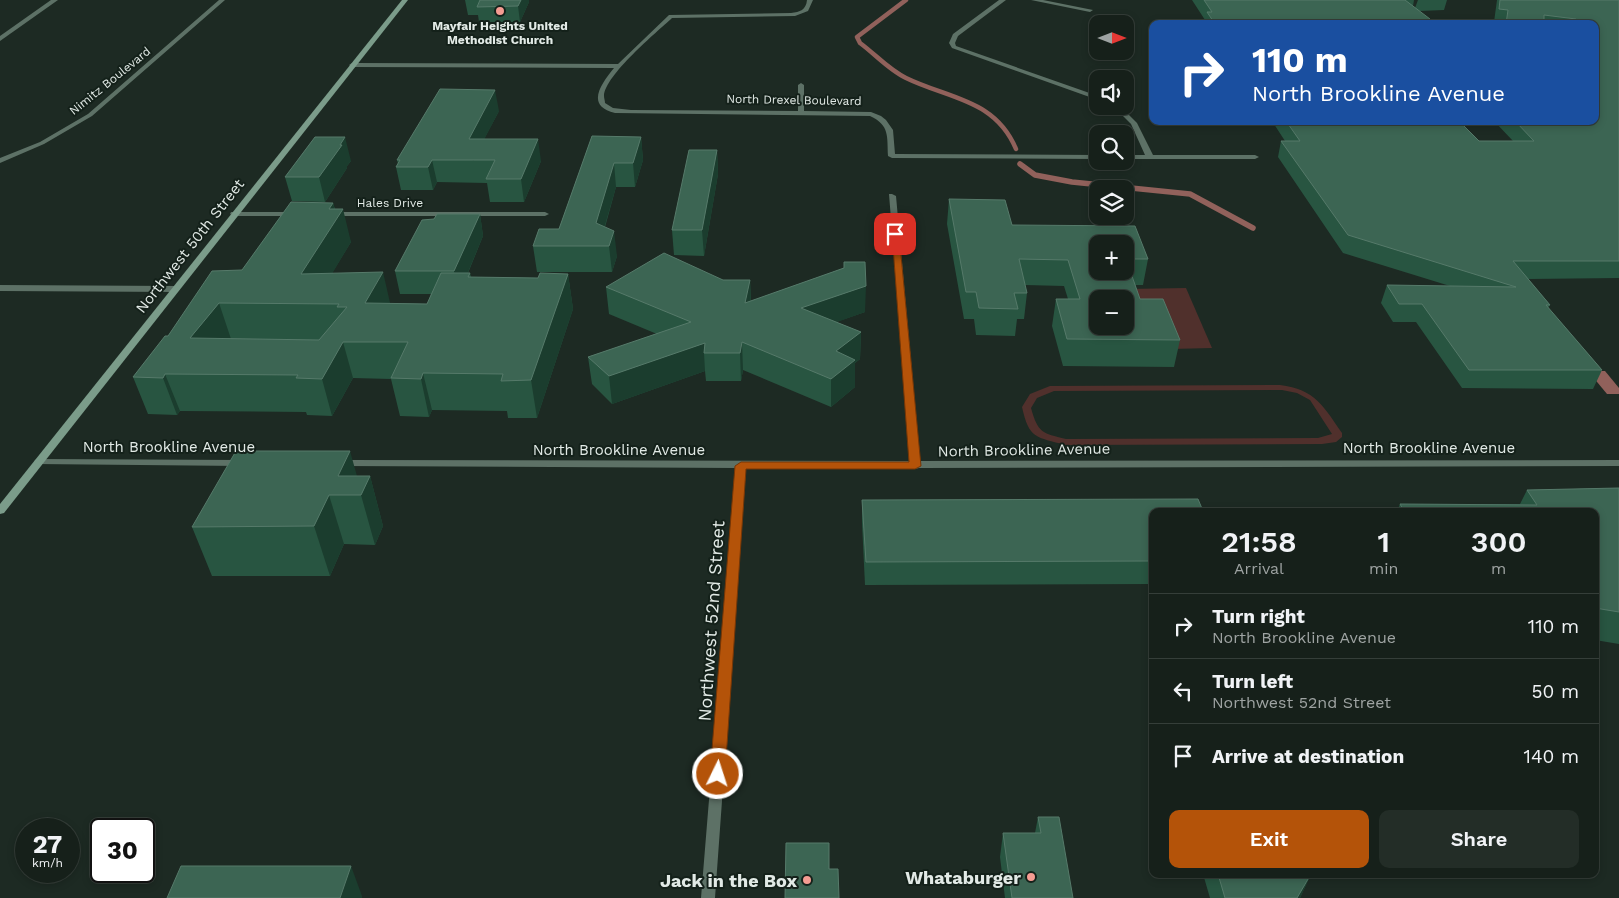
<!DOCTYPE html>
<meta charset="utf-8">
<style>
:root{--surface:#16201a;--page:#232d27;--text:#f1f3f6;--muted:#9ea3a2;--line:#353e39;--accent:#b45309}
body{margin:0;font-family:"Work Sans",sans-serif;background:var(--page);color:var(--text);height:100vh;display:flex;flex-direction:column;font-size:19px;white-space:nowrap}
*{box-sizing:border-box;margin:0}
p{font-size:16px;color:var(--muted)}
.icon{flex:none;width:28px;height:28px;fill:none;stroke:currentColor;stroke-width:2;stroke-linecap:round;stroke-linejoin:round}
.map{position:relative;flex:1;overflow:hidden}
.sheet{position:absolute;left:1149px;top:508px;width:450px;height:370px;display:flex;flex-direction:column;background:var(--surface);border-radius:10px;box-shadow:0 2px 8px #0003,0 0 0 1px var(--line)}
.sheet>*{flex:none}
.guide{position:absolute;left:1149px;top:20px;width:450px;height:105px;border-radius:10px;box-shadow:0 2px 8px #0003,0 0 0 1px var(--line);background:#1a4fa0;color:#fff;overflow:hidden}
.needle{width:32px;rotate:90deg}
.tools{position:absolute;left:1089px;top:15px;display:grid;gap:10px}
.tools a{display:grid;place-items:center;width:45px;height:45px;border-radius:10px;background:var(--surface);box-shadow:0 2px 8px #0003,0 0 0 1px var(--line);font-size:25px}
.speed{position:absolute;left:15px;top:818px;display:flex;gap:10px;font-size:25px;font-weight:700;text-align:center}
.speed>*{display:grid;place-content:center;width:65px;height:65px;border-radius:50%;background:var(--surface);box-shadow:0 2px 8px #0003,0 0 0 1px var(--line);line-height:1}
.speed small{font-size:12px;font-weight:400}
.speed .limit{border:2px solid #111;border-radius:8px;background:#fff;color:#111}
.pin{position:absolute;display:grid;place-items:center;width:42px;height:42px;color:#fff;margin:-21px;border-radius:10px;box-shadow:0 2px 8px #0006}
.me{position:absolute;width:55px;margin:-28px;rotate:4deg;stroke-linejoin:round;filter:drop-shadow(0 0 4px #0008)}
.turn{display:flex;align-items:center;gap:18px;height:105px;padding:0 20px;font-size:22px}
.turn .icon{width:65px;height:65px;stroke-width:2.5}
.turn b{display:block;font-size:35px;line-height:42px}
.eta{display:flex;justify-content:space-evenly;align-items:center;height:85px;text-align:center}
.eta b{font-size:30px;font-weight:600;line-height:35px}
.cta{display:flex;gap:10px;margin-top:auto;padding:10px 20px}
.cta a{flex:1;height:58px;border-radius:10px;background:var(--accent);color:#fff;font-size:20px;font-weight:600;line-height:58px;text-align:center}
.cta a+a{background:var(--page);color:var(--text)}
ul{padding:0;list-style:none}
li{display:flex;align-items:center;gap:15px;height:65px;padding:0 20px;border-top:1px solid var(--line)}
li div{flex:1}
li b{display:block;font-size:19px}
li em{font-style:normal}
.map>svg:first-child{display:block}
.green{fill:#50302c;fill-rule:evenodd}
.water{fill:#91615b}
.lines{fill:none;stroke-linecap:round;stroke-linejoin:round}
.stream-far1{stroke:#91615b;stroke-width:4.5}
.stream{stroke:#91615b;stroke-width:5.5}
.minor{fill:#5d7166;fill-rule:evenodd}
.tertiary{fill:#5d7166;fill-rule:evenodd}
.secondary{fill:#7b9c8a;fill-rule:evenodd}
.wall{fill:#285541}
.shaded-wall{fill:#1b3d2e}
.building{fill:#3c6553;stroke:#567a6a;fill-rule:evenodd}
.route{fill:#b45309;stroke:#753606}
.poi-dot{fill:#f59c92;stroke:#14211a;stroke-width:2}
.labels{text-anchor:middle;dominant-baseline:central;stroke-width:4;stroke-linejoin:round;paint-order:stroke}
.far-poi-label{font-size:12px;font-weight:bold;fill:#e2eae6;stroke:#14211a}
.far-street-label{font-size:12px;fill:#e2eae6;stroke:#14211a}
.street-label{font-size:15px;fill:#e2eae6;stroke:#14211a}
.near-street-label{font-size:18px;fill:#e2eae6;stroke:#14211a}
.near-poi-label{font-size:18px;font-weight:bold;fill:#e2eae6;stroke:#14211a;text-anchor:end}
</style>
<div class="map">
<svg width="1619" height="898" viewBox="0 0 1619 898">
<rect width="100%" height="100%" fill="#1d2a23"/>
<g class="green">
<polygon points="1186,288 1212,348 1171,349 1127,289"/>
<path d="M1280 385C1315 389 1324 407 1342 433V437L1336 442 1322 444 1066 445C1036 437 1029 439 1022 407L1030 394 1050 386ZM1282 390 1297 393 1310 400 1332 434 1318 438 1066 439C1042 433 1038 433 1031 408L1037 398 1054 391Z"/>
</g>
<polygon class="water" points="1588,371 1605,371 1619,388 1619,394 1607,394"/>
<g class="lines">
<path class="stream-far1" d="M906 0 857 37 860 43C875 54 889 70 906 78 949 99 995 99 1016 149"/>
<polyline class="stream" points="1020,164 1035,175 1072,182 1190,194 1253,228"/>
<g class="minor">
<polygon points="51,0 58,0 0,41 0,36"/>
<path d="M807 0H813L808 11 795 16 672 18C657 32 605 75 604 96 604 98 605 101 605 103L613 108 631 110 798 111V85L801 83 804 85V111L871 112 881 116 886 120 893 130 895 154 1098 155V159L892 158 888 156C887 137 890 125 870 116L615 113C585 106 601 84 614 68L352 67 349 65 352 63 618 64 669 15 791 13C800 12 806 10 807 0Z"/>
<polygon points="999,0 1006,0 958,36 955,43 956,46 1098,96 1098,100 952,48 949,43 953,34"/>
<polygon points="1031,0 1043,0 1093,10 1090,12"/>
<polygon points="1113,106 1120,106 1137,123 1153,155 1255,155 1259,157 1255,159 1125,159 1125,155 1145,155 1131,124"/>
<polygon points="889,194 892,194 896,196 920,461 1619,460 1619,466 919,468 915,469 911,468 746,468 715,898 701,898 736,468 340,466 335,463 340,460 910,461"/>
<polygon points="231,212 296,212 300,214 296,216 234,216 230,214"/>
<polygon points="327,212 545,212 549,214 545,216 327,216"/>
<polygon points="0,285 176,286 180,289 176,292 0,291"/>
<polygon points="39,459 243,460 248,463 243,466 35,464 34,462 35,460"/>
</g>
<polygon class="tertiary" points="219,0 225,0 92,116 44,144 0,163 0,158 40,142 88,114"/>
<polygon class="secondary" points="402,0 408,0 4,513 0,514 0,504"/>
</g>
<g class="wall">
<polygon points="465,0 521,0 529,2 520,22 479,22 478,15 468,15"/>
<polygon points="1192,0 1414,0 1413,6 1415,8 1418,0 1447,0 1444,10 1419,11 1430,24 1205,24 1205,20"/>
<polygon points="1497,0 1619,0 1619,278 1528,279 1550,305 1548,308 1602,370 1593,389 1462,388 1416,322 1393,322 1381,303 1387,285 1450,286 1343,253 1278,157 1281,141 1285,141 1272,121 1459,121 1479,141 1513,141 1494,121 1595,121 1595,24 1503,24 1494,22"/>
<polygon points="499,111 484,139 541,161 524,202 490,202 487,183 437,182 433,190 401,190 396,167 398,164 397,160"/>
<polygon points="592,136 641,137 643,160 635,187 616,187 605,227 617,256 612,272 537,272 533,246 559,229"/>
<polygon points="717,150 718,174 704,256 674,255 672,230"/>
<polygon points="351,161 347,166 347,168 325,202 292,201 285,177"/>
<polygon points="949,199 1012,225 1148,259 1143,285 1135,285 1140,299 1180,340 1174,367 1063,366 1052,326 1056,299 1068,299 1064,286 1025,285 1027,293 1024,319 1017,319 1015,336 976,335 974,319 964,319 947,224"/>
<polygon points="333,203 335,209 351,242 332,273 390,303 427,304 431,294 400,294 395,271 434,219 480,214 483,236 468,273 470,273 471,277 538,278 568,274 573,309 537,418 508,418 507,411 432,410 429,417 400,416 391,379 353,378 332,416 307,415 306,412 180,411 177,415 148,414 133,377 168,336 242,270"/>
<polygon points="844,262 865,312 836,322 861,332 860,359 855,363 855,387 831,407 743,370 741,381 706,381 705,371 612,404 592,384 588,357 657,334 609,314 606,287 723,280 750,280 751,301 844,268"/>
<polygon points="357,476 370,476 383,526 375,545 344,544 330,576 212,576 192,527"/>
<polygon points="1619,488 1619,644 1595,640 1595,511 1397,511 1400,504 1520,504 1527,490"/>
<polygon points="862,500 1152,511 1152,584 865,585 862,523"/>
<polygon points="1038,817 1073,898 1005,898 1000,857 1003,833 1035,833"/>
<polygon points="1203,874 1311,874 1300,898 1210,898"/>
</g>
<g class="shaded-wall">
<polygon points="521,0 529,0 529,2 520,22 518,6"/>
<polygon points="495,90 499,111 473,161 469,139"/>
<polygon points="345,137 351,161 347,166 347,168 325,202 319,177"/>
<polygon points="641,137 643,160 635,187 633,163"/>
<polygon points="538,139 541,161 524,202 521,179"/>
<polygon points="717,150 718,174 704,256 702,230"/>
<polygon points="432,160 437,182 433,190 428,167"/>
<polygon points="614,163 616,187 599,246 596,223"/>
<polygon points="333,203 337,218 343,209 351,242 314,304 301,274 329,209"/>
<polygon points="480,214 483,236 459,294 454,271"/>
<polygon points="614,231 617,256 612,272 609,246"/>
<polygon points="383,272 391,307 365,303"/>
<polygon points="568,274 573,309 537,418 531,380"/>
<polygon points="750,280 751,306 745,303"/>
<polygon points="866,286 865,312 801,335 801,308"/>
<polygon points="219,303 231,339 204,374 190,338"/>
<polygon points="861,332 860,359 855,363 855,387 831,407 831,379 836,351"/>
<polygon points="343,342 353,378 332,416 322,379"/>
<polygon points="742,342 743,370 741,381 740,353"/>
<polygon points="705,343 704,353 705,371 612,404 609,376"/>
<polygon points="423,373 432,410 429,417 421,379"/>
<polygon points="165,374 180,411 177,415 163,378"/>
<polygon points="350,451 362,494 370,476 383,526 375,545 361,495 338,476"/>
<polygon points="329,495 344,544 330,576 314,526"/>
<polygon points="351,866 362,896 362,898 340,898"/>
<polygon points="1311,874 1300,898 1297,898"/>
</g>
<g class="building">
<polygon points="480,0 521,0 518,6 477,7"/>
<polygon points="1204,0 1405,0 1430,19 1430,24 1215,24 1207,12 1212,12"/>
<polygon points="1500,0 1619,0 1619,261 1513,261 1550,305 1546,305 1602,370 1469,370 1422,304 1399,304 1387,285 1516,287 1348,235 1281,141 1300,141 1286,121 1459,121 1479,141 1534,141 1515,121 1595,121 1595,24 1578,24 1576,19 1544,15 1544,24 1506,24 1508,10 1499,9"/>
<polygon points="440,89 495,90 469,139 538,139 521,179 486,179 495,160 432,160 428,167 396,167 400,160 397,160"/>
<polygon points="592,136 641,137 633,163 614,163 596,223 614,231 609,246 533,246 539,229 559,229"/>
<polygon points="315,137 345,137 340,145 342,145 319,177 285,177"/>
<polygon points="689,150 717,150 702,230 672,230"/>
<path d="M949 199 1005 200 1012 225 1135 226 1148 259H1126L1140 299H1163L1180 340 1067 339 1056 299H1080L1068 260 1019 259 1027 293H1014L1018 309 979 308 976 292H966ZM1098 244H1125V271H1098ZM1098 299H1125V326H1098Z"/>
<path d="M291 202 333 203 329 209H343L301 274 383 272 365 303 427 304 441 273H470L468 277 538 278 540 273 568 274 531 380 501 381 503 374 423 373 421 379 391 378 408 342H343L322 379 296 378 298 375 165 374 163 378 133 377 165 336H168L212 271 242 270ZM219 303 339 304 337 307H347L319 340 190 338Z"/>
<polygon points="437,214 480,214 454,271 395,271 422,220 434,219"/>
<polygon points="664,253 723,280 750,280 745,303 844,268 844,262 865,262 866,286 801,308 861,332 836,351 855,360 831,379 742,342 740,353 704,353 705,343 609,376 588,357 691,322 606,287"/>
<polygon points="236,451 350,451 338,476 370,476 361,495 329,495 314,526 192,527"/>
<polygon points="1619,488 1619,612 1595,608 1595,511 1404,511 1400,504 1537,505 1527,490"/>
<polygon points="1198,499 1203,511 1152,511 1152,561 866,562 862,500"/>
<polygon points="1038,817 1059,817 1073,898 1012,898 1003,833 1041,833"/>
<polygon points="786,843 829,843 829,869 838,869 839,898 785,898"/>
<polygon points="181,866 351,866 340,898 167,898"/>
<polygon points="1218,874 1311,874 1297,898 1225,898"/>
</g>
<polygon class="route" points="892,233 899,234 921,466 915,469 746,469 725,774 723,779 718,781 712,779 710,774 735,466 741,462 909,462"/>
<g class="poi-dot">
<circle cx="500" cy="11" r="5"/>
<circle cx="1031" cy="877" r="5"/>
<circle cx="807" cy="880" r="5"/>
</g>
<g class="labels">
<g class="far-poi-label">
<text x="500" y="26">Mayfair Heights United<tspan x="500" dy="14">Methodist Church</tspan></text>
</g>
<g class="far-street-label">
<text transform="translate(110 81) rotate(-39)">Nimitz Boulevard</text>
<text transform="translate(794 100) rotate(1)">North Drexel Boulevard</text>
<text x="390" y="203">Hales Drive</text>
</g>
<g class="street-label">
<text transform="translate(190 246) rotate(-52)">Northwest 50th Street</text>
<text x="169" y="447">North Brookline Avenue</text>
<text x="1429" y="448">North Brookline Avenue</text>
<text x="619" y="450">North Brookline Avenue</text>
<text transform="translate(1024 450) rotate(-1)">North Brookline Avenue</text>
</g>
<g class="near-street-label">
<text transform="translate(711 621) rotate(-86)">Northwest 52nd Street</text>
</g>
<g class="near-poi-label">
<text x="1021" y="877">Whataburger</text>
<text x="797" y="880">Jack in the Box</text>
</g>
</g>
</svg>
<div class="tools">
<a><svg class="needle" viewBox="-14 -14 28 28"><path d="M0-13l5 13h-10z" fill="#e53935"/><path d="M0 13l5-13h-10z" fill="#9ea3a2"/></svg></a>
<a><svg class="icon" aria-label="sound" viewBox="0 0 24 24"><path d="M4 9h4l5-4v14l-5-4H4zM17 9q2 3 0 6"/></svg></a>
<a><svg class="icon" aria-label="search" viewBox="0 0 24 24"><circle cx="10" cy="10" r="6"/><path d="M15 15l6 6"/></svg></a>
<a><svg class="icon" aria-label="layers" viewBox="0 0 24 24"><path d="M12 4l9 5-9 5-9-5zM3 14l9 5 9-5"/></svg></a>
<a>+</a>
<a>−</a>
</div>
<div class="speed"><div>27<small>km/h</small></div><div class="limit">30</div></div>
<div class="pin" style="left:895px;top:234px;background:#d93025"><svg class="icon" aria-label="arrive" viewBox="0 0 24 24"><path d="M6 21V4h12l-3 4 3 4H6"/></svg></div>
<svg class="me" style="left:718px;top:774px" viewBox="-20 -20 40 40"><circle r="17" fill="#b45309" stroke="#fff" stroke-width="3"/><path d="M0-11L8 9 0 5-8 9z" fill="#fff"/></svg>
<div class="guide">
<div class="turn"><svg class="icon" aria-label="right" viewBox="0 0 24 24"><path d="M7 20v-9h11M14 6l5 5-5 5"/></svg><div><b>110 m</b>North Brookline Avenue</div></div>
</div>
<section class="sheet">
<div class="eta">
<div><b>21:58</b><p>Arrival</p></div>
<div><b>1</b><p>min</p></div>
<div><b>300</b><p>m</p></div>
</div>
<ul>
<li><svg class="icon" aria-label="right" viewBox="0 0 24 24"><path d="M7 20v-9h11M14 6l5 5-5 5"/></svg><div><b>Turn right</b><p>North Brookline Avenue</p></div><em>110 m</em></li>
<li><svg class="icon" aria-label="left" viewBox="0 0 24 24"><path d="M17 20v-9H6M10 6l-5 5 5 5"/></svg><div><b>Turn left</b><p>Northwest 52nd Street</p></div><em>50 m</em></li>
<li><svg class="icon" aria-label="arrive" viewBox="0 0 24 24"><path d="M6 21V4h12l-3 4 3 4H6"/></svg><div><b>Arrive at destination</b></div><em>140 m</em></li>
</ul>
<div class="cta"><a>Exit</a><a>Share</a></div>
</section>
</div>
